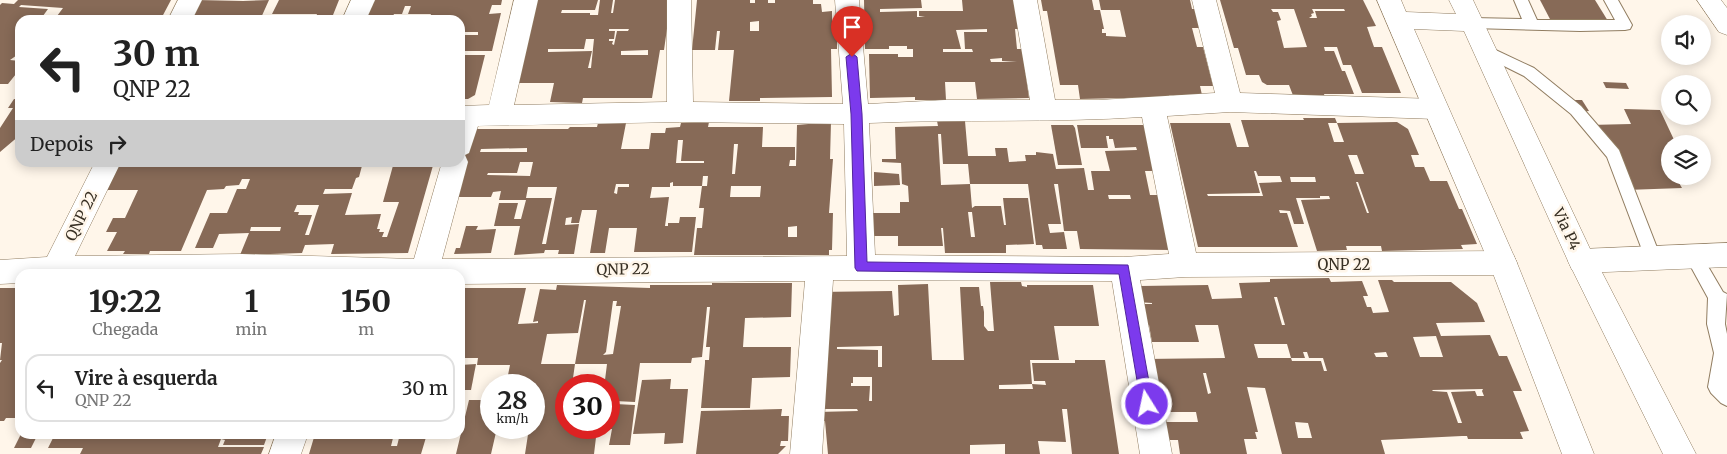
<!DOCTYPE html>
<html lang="pt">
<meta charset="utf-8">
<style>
:root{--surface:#fff;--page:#f2f2f2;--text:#222;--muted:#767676;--line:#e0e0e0}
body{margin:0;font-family:Merriweather,serif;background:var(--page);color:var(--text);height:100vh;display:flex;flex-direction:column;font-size:19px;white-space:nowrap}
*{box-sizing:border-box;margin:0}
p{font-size:16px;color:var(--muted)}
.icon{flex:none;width:28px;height:28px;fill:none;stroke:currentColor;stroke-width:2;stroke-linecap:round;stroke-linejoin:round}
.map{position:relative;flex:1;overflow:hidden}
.drawer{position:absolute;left:15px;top:269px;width:450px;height:170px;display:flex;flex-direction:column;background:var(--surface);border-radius:15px;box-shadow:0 2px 12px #0003}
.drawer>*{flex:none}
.banner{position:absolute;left:15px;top:15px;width:450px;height:152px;border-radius:15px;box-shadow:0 2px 12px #0003;background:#fff;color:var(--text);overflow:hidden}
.fabs{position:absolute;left:1661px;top:15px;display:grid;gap:10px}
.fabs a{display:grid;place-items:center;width:50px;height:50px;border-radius:50%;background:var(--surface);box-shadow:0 2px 12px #0003;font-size:25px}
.speed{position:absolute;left:480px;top:374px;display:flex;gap:10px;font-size:25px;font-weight:700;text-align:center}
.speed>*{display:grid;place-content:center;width:65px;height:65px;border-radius:50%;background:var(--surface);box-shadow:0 2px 12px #0003;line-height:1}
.speed small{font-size:12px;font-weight:400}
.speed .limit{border:8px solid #d22;background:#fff;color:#111}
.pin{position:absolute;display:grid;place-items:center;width:42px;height:42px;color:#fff;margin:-51px -21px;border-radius:50% 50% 50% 0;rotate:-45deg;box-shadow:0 0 5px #0007}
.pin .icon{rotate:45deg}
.me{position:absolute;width:55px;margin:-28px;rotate:350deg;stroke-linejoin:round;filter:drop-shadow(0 0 4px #0008)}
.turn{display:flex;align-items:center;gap:18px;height:105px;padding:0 15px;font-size:22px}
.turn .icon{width:65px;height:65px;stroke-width:2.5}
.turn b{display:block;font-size:35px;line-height:42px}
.then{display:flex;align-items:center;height:48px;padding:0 15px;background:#0003;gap:10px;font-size:19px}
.eta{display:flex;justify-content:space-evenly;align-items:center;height:85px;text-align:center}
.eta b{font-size:30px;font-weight:700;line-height:35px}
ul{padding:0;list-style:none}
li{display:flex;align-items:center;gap:15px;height:68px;margin:0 10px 8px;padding:0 5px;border:2px solid var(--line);border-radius:15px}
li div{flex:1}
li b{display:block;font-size:19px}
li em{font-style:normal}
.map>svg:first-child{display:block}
.building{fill:#876a57;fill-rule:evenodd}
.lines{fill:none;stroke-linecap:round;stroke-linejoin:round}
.lane-casing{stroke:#917d61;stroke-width:2}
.street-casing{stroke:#917d61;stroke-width:1}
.secondary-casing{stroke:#917d61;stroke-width:1}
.lane{fill:#fff;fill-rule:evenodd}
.street{fill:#fff;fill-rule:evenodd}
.secondary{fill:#fff;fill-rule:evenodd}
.route{fill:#7c3aed;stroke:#51269a}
.labels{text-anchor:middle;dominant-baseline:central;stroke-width:5;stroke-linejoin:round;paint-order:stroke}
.street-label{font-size:15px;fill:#383024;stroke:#fff6ea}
</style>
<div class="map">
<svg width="1727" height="454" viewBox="0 0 1727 454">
<rect width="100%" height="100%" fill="#fff6ea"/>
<g class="building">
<polygon points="18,0 171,0 162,17 157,16 154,20 54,20 63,8 21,5 19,7 48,9 40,20 20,20 20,53 10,60 20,61 20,69 8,84 0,84 0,5 2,3 14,4"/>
<polygon points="197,0 243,1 269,0 260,20 187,20"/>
<polygon points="279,0 339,0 331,20 275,20 276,17 316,17 317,14 272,14"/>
<path d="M367 0H502L501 5H492L489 14 501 13 492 51H460V35H478V32H460V20H359ZM405 6H411L408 14H431L430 17 393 16 394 14H402Z"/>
<path d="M530 0H598L595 10H562L561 13H590V15H598L600 0H613L611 13H613L615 0H671L664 50H660L652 98H583L582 103 550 102 554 83H515ZM609 29H629L628 31H617L614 45 612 44 613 41H609V39H614L615 31H609ZM586 39H594L591 68H588L592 51 548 52V49H584ZM648 50V55H621V51Z"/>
<path d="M697 0H750V3H755V0H768V3H775V0H813V4H821L822 12 832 11V31H837V49H831L832 97 760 98V101H729L734 50H718L720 31H717L715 50H692ZM759 21V31H750V22Z"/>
<path d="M864 0H921L922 8 880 9V12L917 11V17H925L919 16V11H963L962 0H1015L1021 29H1015L1017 49H1022L1029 98 977 99 975 82H945L946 100H915V97L870 98 869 54H898V57H913V49H907V46H889V49H865ZM987 29V32H964L965 49H972L973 52H943V49H961L956 30ZM1002 58V61L1017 62H991L990 59Z"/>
<polygon points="1041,0 1092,0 1094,10 1100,10 1104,29 1102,29 1102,33 1106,33 1106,36 1126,37 1120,10 1101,10 1099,0 1190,0 1192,9 1198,9 1203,28 1192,28 1197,47 1203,47 1213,86 1200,86 1202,95 1169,95 1170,97 1080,99 1078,85 1060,85 1047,11 1043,11"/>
<path d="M1220 0H1363L1376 26 1367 27 1374 47H1382L1401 93H1362L1351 65H1343L1337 47H1324L1325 51H1334L1342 71H1345L1354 94H1324L1325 97 1294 98 1289 85H1267L1262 82 1259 75H1246L1238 48H1234ZM1271 9H1294L1307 47 1284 48 1277 21 1281 20 1278 12H1273ZM1312 9H1344L1345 11H1315L1317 18H1309L1312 16 1311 14 1314 13Z"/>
<polygon points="1540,0 1595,0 1608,21 1551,21"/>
<polygon points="460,55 485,55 475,95 468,99 460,99"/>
<polygon points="1603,82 1626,83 1629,89 1606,88"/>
<polygon points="14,99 20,99 20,135 0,152 0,128 13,108 8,108"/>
<polygon points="1567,100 1582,100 1589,111 1574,112"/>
<polygon points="1624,109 1660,110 1676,144 1670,144 1670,176 1675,176 1682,188 1626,190 1589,125 1631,124"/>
<path d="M1303 118H1335L1337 123H1328L1334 142H1344L1337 123 1397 122 1408 129 1419 155H1411L1415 167H1424L1430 181H1447L1459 209H1462L1477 244 1461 245 1463 249 1382 251 1381 246H1346L1347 250 1317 251 1301 200 1330 199 1329 196H1320V198H1296L1304 224H1294L1290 211 1279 210 1280 213H1287L1298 247H1198L1170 123H1230L1237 147H1249L1241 120H1304ZM1348 155H1357L1364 174H1355ZM1254 171H1256L1258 176H1280L1282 182 1259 183 1263 196H1208L1207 194 1260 193ZM1290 177H1315L1316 182H1291ZM1356 182H1358L1369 213H1367Z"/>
<path d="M937 121H965L968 156H996L995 148H1007L1009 162 1026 161 1025 155H1036V152L1053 154 1056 169 1084 168 1088 190H1094L1091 171H1110L1105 151 1137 150 1136 147 1115 148 1113 139H1109V136H1106L1108 148H1081L1077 125H1148L1160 171H1145L1150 195H1163L1173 250 1080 249 1077 231H1064L1058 184H1054L1061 224H1048L1050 233 1064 232 1067 249H1043L1042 245H1036L1028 184H970L968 164H943L941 134H938L941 185 970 184 972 208 975 206H1001L1004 225H1006L1003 198H1028L1034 244 1006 245V253H945L943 228H941L943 246H898V236H872L864 213H900V202H909L908 186 902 184 901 163 882 162V159H896L895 127 938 126ZM1108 195H1130L1131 199H1109ZM968 212H972L975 237H971Z"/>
<path d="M709 122 708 127H763L762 147H795V160H790L789 166H796L797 125 831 122 830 159H833L829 213H833L832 250H829V255H694L697 228H702L704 208H699L702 186H707L708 176H703L702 186H673V182L670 183V187H652L650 198 669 197 665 226H668V223H679L680 217H696L692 252H634L637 228H609L605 253H590L597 210H582L579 223H571L572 217 566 218 565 225 579 224 574 254H558L559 250H545L544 253 514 255 520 226H494L499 203H518L514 219H521L526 200H499L501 191 493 192 491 197H457L462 154 468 129H568L570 127H597L598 123H626L621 149H649L651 133H665L666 128 680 127 681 123ZM678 140H683L681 161H704V163H676ZM734 144H738L735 174H732ZM527 148V152H480L481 149ZM520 162H533L530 176 487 175 488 173H517ZM616 184H629V187H618L617 194 614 193ZM731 186H761L760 197H730ZM528 187H557L546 244H542L552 198H526ZM797 226V237H788V227Z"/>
<polygon points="1051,125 1073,125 1075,128 1082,165 1058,165"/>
<path d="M121 162H363L359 177 356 178 352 189H325L323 194 352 193 345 215 381 214 377 229H380L379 232H384L382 237H387L399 202H383L394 162H434L408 253 331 254 334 244 305 245 302 253 240 255 249 233 219 234 213 248H195L210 213H227L237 189H246L250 179H242L239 185 226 186 224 189 207 190 181 251H150L149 254H123L125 251H107L117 232H106L113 218H125L138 190H107ZM297 205H319L309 235H305L312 215H298L299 212H294ZM251 227H281L280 231H250Z"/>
<polygon points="874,172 899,174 900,185 874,186"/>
<polygon points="466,226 478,226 476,230 496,229 491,253 454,254 456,248 460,248"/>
<path d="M1329 278 1331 282 1362 281 1368 296H1363L1367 307H1371L1373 313 1389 312 1378 280H1392L1394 282H1451L1477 303 1485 322 1436 323 1441 336 1490 335 1499 356H1507L1522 391H1513L1529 431 1520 432 1523 439H1468L1467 436H1462L1381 440 1385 454H1282L1265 388 1247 387 1258 432H1255L1257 439H1244L1247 454H1180L1178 440H1160L1157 422H1198L1196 412H1159L1145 359 1225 358 1218 325H1195L1199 342H1152L1149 325H1143L1141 304H1152V303L1137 302 1140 286 1208 285 1212 299 1242 298 1239 283 1270 282V279ZM1274 297H1277L1285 325H1282ZM1436 336 1443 357H1420L1413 337ZM1254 344H1287L1291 358H1258ZM1303 352H1307L1309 358H1323L1327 371H1324L1321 361H1292L1291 358H1305ZM1386 352 1388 357H1376L1374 353ZM1203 373H1206L1211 393 1208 394ZM1483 389 1482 391 1484 396H1477L1475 391 1451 392 1462 423H1458L1447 392 1433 391 1432 390ZM1295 422 1308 423 1312 438H1298Z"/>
<path d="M990 282H1021L1022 286 1027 287V285H1093L1099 326H1054L1059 360H1030L1032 384 999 385V389H1033L1032 384 1046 385 1045 381H1034L1032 363H1075V360H1105L1119 454H1072L1067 409H1062L1066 442 1038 441 1040 454H1005V444L970 445V454H828L825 421H822L817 412 858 411 857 409H813L817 292 892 291 894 316 899 315 898 285 928 284 932 360H964L960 287H979L981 306H983L984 312V326L988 331H994ZM882 346V367H878V350L837 349V347ZM853 377H872V401H869L870 386H851V383H853Z"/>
<path d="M712 283H792L791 317 745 318 743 347H791L790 377 752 378 750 408H701L705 363V360H709L710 347H706L710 307H707L702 357 692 358 691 363H640L635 402 615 401V404L635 405 630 445H609L612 429H609V385H574L575 380H605L607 364H575L586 300H584L578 333 547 334 541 364H575L572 385H566V428H606V429H597L594 454H525L529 428H534L536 393H534V385H506L510 365H477L478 358H460V289L464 288H526L518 324 538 323V321L533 322 540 289 556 290 557 285 650 288V285H712ZM613 301H617L616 306H621L613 354 603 355 606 352Z"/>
<polygon points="0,288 20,288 20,418 6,418 4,421 0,421 0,363 2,360 0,360 2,343 0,343"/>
<polygon points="476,364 471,390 460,390 460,365"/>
<polygon points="671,379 670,389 688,389 683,443 664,444 665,433 633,434 642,380"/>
<polygon points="469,400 491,400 491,428 497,428 491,454 456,454"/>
<polygon points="782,409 781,416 789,416 788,441 781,441 780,446 786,446 778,454 696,454 701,411"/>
<polygon points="21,434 38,434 31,448 14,448"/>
<polygon points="55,434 268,434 264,445 223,445 225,440 221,439 218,447 264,447 261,454 80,454 83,448 48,448"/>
<polygon points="315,434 394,434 391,446 397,446 400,434 427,434 421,454 309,454"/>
</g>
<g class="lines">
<g class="lane-casing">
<g id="lane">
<polygon points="1514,0 1528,0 1537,20 1615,20 1604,0 1618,0 1632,25 1630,29 1625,30 1580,31 1472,28 1467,27 1465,23 1467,19 1472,18 1522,19"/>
<polygon points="1485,45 1534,68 1581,106 1619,150 1661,258 1659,263 1653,265 1647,263 1607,157 1571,114 1524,76 1480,54 1478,50 1480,46"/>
<polygon points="1693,249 1699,251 1723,292 1727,294 1725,324 1727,334 1727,406 1721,403 1711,393 1708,387 1714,353 1707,324 1708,298 1685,256 1687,251"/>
</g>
</g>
<g class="street-casing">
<g id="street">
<polygon points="178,0 202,0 192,20 168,20"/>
<polygon points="351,0 375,0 366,20 342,20"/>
<path d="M514 0H538L514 105 667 102V0H691L693 102 843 104 835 0H859L868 104 945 100H1030L1013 0H1037L1055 100H1099L1215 93 1192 0H1216L1240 93 1436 99 1445 102 1449 109 1445 116 1436 119 1230 112 1167 116 1196 253 1503 251 1513 254 1517 263 1513 272 1503 275 1185 277 1140 280 1172 454H1140L1112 281 833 280 822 454H790L805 281 460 284V274H20V283L0 284V260L47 257 95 162H121L75 256 242 254 414 259 442 162H460V106L489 105ZM1142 117 1169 254 1124 257 875 255 869 123C960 119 1051 123 1142 117ZM680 122 844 124 847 256 442 259 468 162 465 155 469 153 478 126Z"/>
<polygon points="1697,0 1721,0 1727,8 1727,35 1719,32"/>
<polygon points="1727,243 1727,267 1582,273 1572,270 1568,261 1572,252 1582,249"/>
<polygon points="276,434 308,434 301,454 269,454"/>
</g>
</g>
<g class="secondary-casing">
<polygon id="secondary" points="1377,0 1401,0 1406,12 1456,14 1449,0 1473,0 1592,253 1696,454 1663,454 1568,261 1464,31 1414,29 1517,263 1594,454 1562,454 1489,263"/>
</g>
<use href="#lane" class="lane"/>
<use href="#street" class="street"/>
<use href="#secondary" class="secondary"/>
</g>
<polygon class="route" points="852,53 857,57 862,114 867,262 1128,265 1153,404 1152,408 1147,410 1143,408 1141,404 1119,274 857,271 855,268 851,114 846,57"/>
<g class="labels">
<g class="street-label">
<text transform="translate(81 216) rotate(-64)">QNP 22</text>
<text transform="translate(1567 229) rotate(65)">Via P4</text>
<text x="1344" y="264">QNP 22</text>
<text transform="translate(623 269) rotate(-1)">QNP 22</text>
</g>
</g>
</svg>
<div class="fabs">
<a><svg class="icon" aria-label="sound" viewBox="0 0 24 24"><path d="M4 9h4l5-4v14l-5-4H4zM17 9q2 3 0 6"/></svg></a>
<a><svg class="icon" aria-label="search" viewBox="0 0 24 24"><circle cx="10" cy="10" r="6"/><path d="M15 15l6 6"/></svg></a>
<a><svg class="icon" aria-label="layers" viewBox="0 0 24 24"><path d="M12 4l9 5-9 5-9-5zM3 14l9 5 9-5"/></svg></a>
</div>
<div class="speed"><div>28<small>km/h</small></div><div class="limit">30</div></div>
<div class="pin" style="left:852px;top:57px;background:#d93025"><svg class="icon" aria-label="arrive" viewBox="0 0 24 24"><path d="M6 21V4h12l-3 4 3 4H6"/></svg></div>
<svg class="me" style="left:1147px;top:404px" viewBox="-20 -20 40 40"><circle r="17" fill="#7c3aed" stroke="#fff" stroke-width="3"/><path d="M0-11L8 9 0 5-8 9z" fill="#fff"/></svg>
<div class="banner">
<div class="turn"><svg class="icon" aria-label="left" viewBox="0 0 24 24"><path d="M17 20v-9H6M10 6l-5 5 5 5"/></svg><div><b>30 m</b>QNP 22</div></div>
<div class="then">Depois<svg class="icon" aria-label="right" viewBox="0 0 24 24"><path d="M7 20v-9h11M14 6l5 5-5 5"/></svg></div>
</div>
<section class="drawer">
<div class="eta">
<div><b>19:22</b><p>Chegada</p></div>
<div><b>1</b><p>min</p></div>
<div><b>150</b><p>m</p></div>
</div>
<ul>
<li><svg class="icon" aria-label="left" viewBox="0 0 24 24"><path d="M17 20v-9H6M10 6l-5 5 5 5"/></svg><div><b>Vire à esquerda</b><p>QNP 22</p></div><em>30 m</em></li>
</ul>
</section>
</div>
